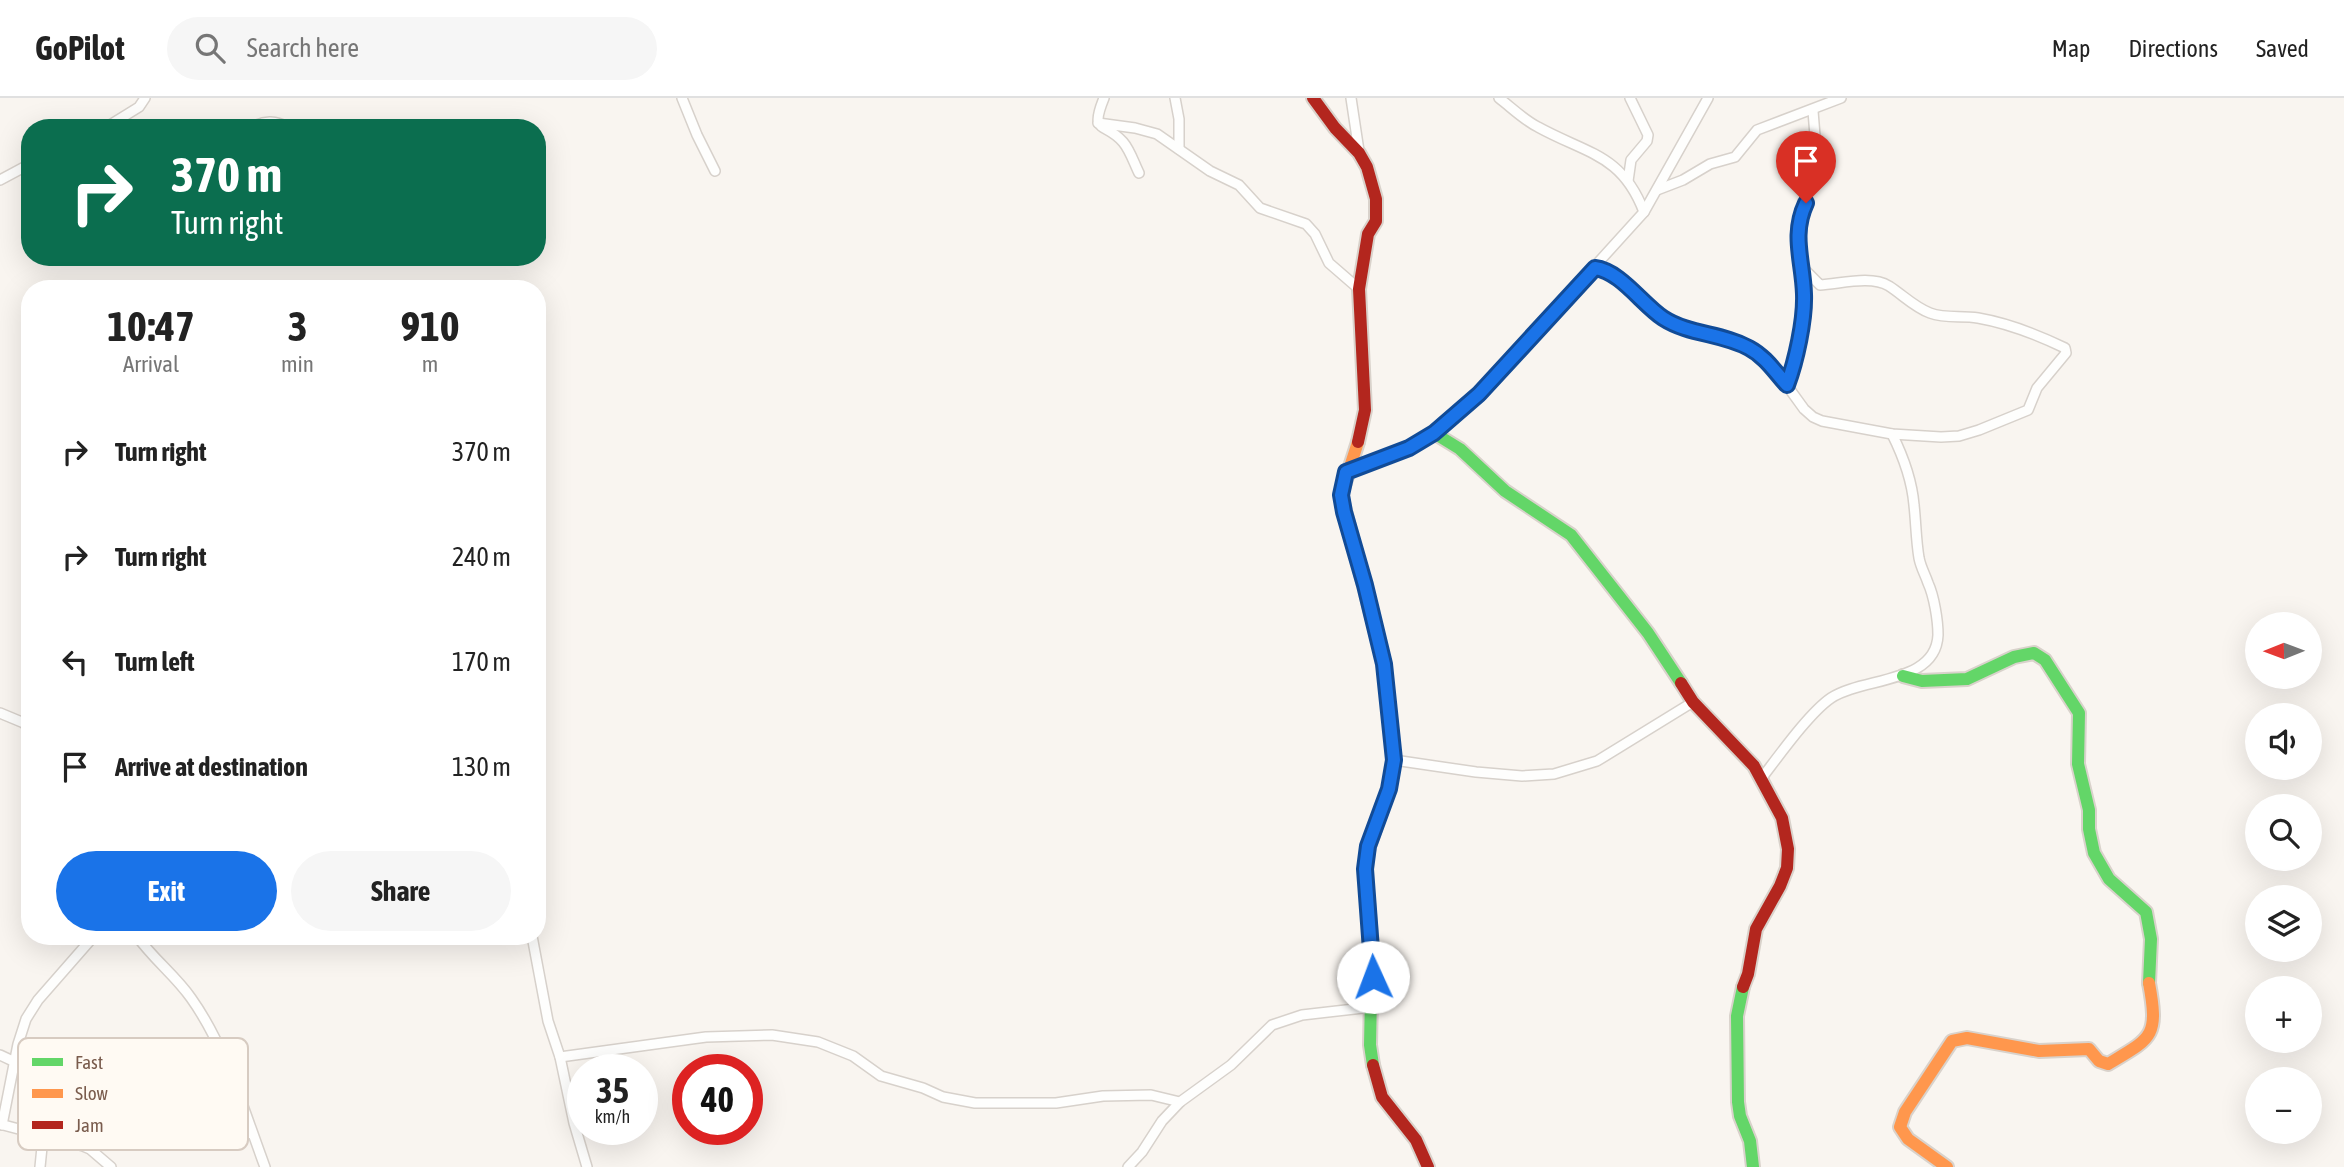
<!DOCTYPE html>
<meta charset="utf-8">
<style>
:root{--surface:#fff;--page:#f6f6f6;--text:#222;--muted:#767676;--line:#e0e0e0;--accent:#1a73e8}
body{margin:0;font-family:"Asap Condensed",sans-serif;background:var(--page);color:var(--text);height:100vh;display:flex;flex-direction:column;font-size:26px;white-space:nowrap}
*{box-sizing:border-box;margin:0}
p{font-size:23px;color:var(--muted)}
.icon{flex:none;width:38px;height:38px;fill:none;stroke:currentColor;stroke-width:2;stroke-linecap:round;stroke-linejoin:round}
.map{position:relative;flex:1;overflow:hidden}
.drawer{position:absolute;left:21px;top:182px;width:525px;height:665px;display:flex;flex-direction:column;background:var(--surface);border-radius:28px;box-shadow:0 7px 28px #0002}
.drawer>*{flex:none}
.guide{position:absolute;left:21px;top:21px;width:525px;height:147px;border-radius:28px;box-shadow:0 7px 28px #0002;background:#0b6e4f;color:#fff;overflow:hidden}
.needle{width:46px;rotate:269deg}
.tools{position:absolute;left:2245px;top:514px;display:grid;gap:14px}
.tools a{display:grid;place-items:center;width:77px;height:77px;border-radius:50%;background:var(--surface);box-shadow:0 7px 28px #0002;font-size:35px}
.speed{position:absolute;left:567px;top:956px;display:flex;gap:14px;font-size:35px;font-weight:700;text-align:center}
.speed>*{display:grid;place-content:center;width:91px;height:91px;border-radius:50%;background:var(--surface);box-shadow:0 7px 28px #0002;line-height:1}
.speed small{font-size:18px;font-weight:400}
.speed .limit{border:10px solid #d22;background:#fff;color:#111}
.pin{position:absolute;display:grid;place-items:center;width:60px;height:60px;color:#fff;margin:-72px -30px;border-radius:50% 50% 50% 0;rotate:-45deg;box-shadow:0 0 7px #0007}
.pin .icon{rotate:45deg}
.me{position:absolute;width:77px;margin:-38px;rotate:358deg;stroke-linejoin:round;filter:drop-shadow(0 0 5px #0008)}
.turn{display:flex;align-items:center;gap:24px;height:147px;padding:0 35px;font-size:32px}
.turn .icon{width:91px;height:91px;stroke-width:2.5}
.turn b{display:block;font-size:49px;line-height:60px}
.eta{display:flex;justify-content:space-evenly;align-items:center;height:119px;text-align:center}
.eta b{font-size:42px;font-weight:700;line-height:49px}
.primary-button{display:flex;gap:14px;margin-top:auto;padding:14px 35px}
.primary-button a{flex:1;height:80px;border-radius:42px;background:var(--accent);color:#fff;font-size:28px;font-weight:700;line-height:80px;text-align:center}
.primary-button a+a{background:var(--page);color:var(--text)}
ul{padding:0;list-style:none}
li{display:flex;align-items:center;gap:21px;height:105px;padding:0 35px}
li div{flex:1}
li b{display:block;font-size:26px}
li em{font-style:normal}
header{display:flex;align-items:center;gap:42px;box-sizing:border-box;height:98px;padding:0 35px;background:var(--surface);border-bottom:2px solid var(--line)}
header strong{font-size:33px}
nav{display:flex;gap:38px;margin-inline-start:auto;font-size:24px}
.search{width:490px;height:63px;background:var(--page);display:flex;align-items:center;gap:18px;box-sizing:border-box;padding:0 24px;border-radius:38px;color:var(--muted);font-size:26px}
.map>svg:first-child{display:block}
.lines{fill:none;stroke-linecap:round;stroke-linejoin:round}
.street-casing{stroke:#d7d1cb;stroke-width:12}
.fast-casing{stroke:#d9d2cb;stroke-width:16}
.slow-casing{stroke:#d9d2cb;stroke-width:16}
.jam-casing{stroke:#d9d2cb;stroke-width:16}
.street{stroke:#fefefd;stroke-width:9}
.fast{stroke:#63d668;stroke-width:12}
.slow{stroke:#ff974d;stroke-width:12}
.jam{stroke:#b3261e;stroke-width:12}
.route-casing{stroke:#114b97;stroke-width:18}
.route{stroke:#1a73e8;stroke-width:12}
.key{fill:#fffaf3;stroke:#d7cbc1;stroke-width:2}
.key-label{font-size:19px;fill:#7a5c4d}
</style>
<header>
<strong>GoPilot</strong>
<div class="search"><svg class="icon" aria-label="search" viewBox="0 0 24 24"><circle cx="10" cy="10" r="6"/><path d="M15 15l6 6"/></svg>Search here</div>
<nav><a>Map</a><a>Directions</a><a>Saved</a></nav>
</header>
<div class="map">
<svg width="2344" height="1069" viewBox="0 0 2344 1069">
<rect width="100%" height="100%" fill="#f9f5f0"/>
<g class="lines">
<g class="street-casing">
<g id="street">
<polyline points="682,0 697,37 715,73"/>
<path d="M1104 0C1089 37 1105 23 1123 44 1130 52 1134 65 1139 75"/>
<polyline points="1175,0 1179,21 1179,51"/>
<polyline points="1351,0 1359,53"/>
<path d="M1499 0C1512 10 1524 22 1538 29 1587 56 1622 56 1644 114"/>
<polyline points="1098,25 1135,30 1157,36 1210,73 1239,87 1260,110 1306,126 1315,136 1329,165 1359,191"/>
<polyline points="105,30 139,9 145,0"/>
<path d="M251 30C265 21 276 23 290 30"/>
<polyline points="0,82 30,66"/>
<polyline points="1628,83 1631,62 1647,43 1648,37 1630,0"/>
<polyline points="1657,92 1683,82 1710,66 1735,59 1757,32 1841,0"/>
<path d="M1595 170 1608 174 1653 213 1679 229 1732 243 1760 258 1775 271 1804 311 1813 319 1822 323 1892 336 1941 339 1959 338 1979 332 2028 312 2037 290 2066 255 2065 250C2038 237 2007 225 1978 220 1962 217 1946 221 1930 215 1914 209 1903 197 1889 188 1871 177 1840 186 1820 187L1803 170"/>
<polyline points="1787,287 1804,213 1803,170 1797,130 1815,69 1816,50 1813,13"/>
<polyline points="1346,374 1409,350 1434,335 1479,296 1644,114 1708,0"/>
<polyline points="0,615 24,625 30,633"/>
<polyline points="1394,662 1476,674 1522,678 1554,676 1597,663 1693,604"/>
<path d="M1761 681C1778 659 1809 615 1831 600 1863 579 1936 586 1938 537 1938 522 1934 498 1928 485 1925 476 1921 470 1919 460 1916 442 1916 425 1914 407 1912 383 1903 358 1892 336"/>
<path d="M137 838C153 861 175 877 191 900 226 949 244 1013 265 1069"/>
<polyline points="421,838 428,841 436,838"/>
<polyline points="532,838 548,923 560,959 574,1025 587,1069"/>
<polyline points="0,957 15,964"/>
<polyline points="560,959 706,939 772,937 818,944 853,958 881,978 923,990 943,999 975,1005 1056,1005 1103,998 1151,997 1180,1004"/>
<polyline points="0,1026 83,1048 90,1051 111,1069"/>
<polyline points="2,1027 18,946 26,921 38,902 94,838"/>
<polyline points="35,1037 42,1049 40,1069"/>
<path d="M72 1045C100 1036 125 1045 154 1044 187 1042 219 1028 252 1036"/>
<polyline points="1128,1069 1142,1054 1162,1023 1180,1004 1231,967 1272,927 1302,917 1372,909"/>
</g>
</g>
<g class="fast-casing">
<g id="fast">
<polyline points="1434,335 1460,351 1505,393 1571,437 1648,535 1681,585"/>
<polyline points="1903,578 1922,583 1967,581 2014,559 2034,555 2045,562 2079,615 2078,666 2089,712 2089,731 2094,755 2109,781 2146,814 2151,841 2149,885"/>
<polyline points="1743,889 1737,918 1738,1004 1740,1018 1750,1043 1753,1069"/>
<polyline points="1373,967 1370,947 1372,849 1365,771 1369,748 1389,691 1394,662 1391,629"/>
</g>
</g>
<g class="slow-casing">
<g id="slow">
<polyline points="1358,344 1341,397 1384,566 1391,629"/>
<path d="M1947 1069 1908 1041 1900 1029 1905 1014 1952 943 1967 940 2039 953 2089 951 2099 963 2108 966C2152 940 2159 939 2149 885"/>
</g>
</g>
<g class="jam-casing">
<g id="jam">
<polyline points="1313,0 1335,30 1359,55 1367,69 1376,101 1376,123 1368,136 1359,191 1365,312 1358,344"/>
<polyline points="1681,585 1693,604 1754,668 1782,720 1788,751 1787,770 1780,788 1756,831 1748,876 1743,889"/>
<polyline points="1373,967 1382,999 1416,1042 1428,1069"/>
</g>
</g>
<use href="#street" class="street"/>
<use href="#fast" class="fast"/>
<use href="#slow" class="slow"/>
<use href="#jam" class="jam"/>
</g>
<g class="lines">
<g class="route-casing">
<path id="route" d="M1373 879 1365 771 1368 748 1389 691 1394 662 1384 566 1365 487 1344 414 1341 397 1346 374 1409 350 1434 335 1479 296 1595 170C1620 173 1642 206 1663 220 1689 237 1722 235 1749 250 1766 259 1775 274 1787 287 1796 263 1805 222 1804 196 1803 163 1791 137 1806 105"/>
</g>
<use href="#route" class="route"/>
</g>
<rect x="18" y="940" width="230" height="112" rx="10" class="key"/>
<rect x="32" y="960" width="31" height="8" fill="#63d668"/>
<rect x="32" y="991" width="31" height="9" fill="#ff974d"/>
<rect x="32" y="1023" width="31" height="8" fill="#b3261e"/>
<g class="key-label">
<text x="75" y="971">Fast</text>
<text x="75" y="1002">Slow</text>
<text x="75" y="1034">Jam</text>
</g>
</svg>
<div class="tools">
<a><svg class="needle" viewBox="-14 -14 28 28"><path d="M0-13l5 13h-10z" fill="#e53935"/><path d="M0 13l5-13h-10z" fill="#767676"/></svg></a>
<a><svg class="icon" aria-label="sound" viewBox="0 0 24 24"><path d="M4 9h4l5-4v14l-5-4H4zM17 9q2 3 0 6"/></svg></a>
<a><svg class="icon" aria-label="search" viewBox="0 0 24 24"><circle cx="10" cy="10" r="6"/><path d="M15 15l6 6"/></svg></a>
<a><svg class="icon" aria-label="layers" viewBox="0 0 24 24"><path d="M12 4l9 5-9 5-9-5zM3 14l9 5 9-5"/></svg></a>
<a>+</a>
<a>−</a>
</div>
<div class="speed"><div>35<small>km/h</small></div><div class="limit">40</div></div>
<div class="pin" style="left:1806px;top:105px;background:#d93025"><svg class="icon" aria-label="arrive" viewBox="0 0 24 24"><path d="M6 21V4h12l-3 4 3 4H6"/></svg></div>
<svg class="me" style="left:1373px;top:879px" viewBox="-20 -20 40 40"><circle r="19" fill="#fff"/><path d="M0-13L10 11 0 6-10 11z" fill="#1a73e8"/></svg>
<div class="guide">
<div class="turn"><svg class="icon" aria-label="right" viewBox="0 0 24 24"><path d="M7 20v-9h11M14 6l5 5-5 5"/></svg><div><b>370 m</b>Turn right</div></div>
</div>
<section class="drawer">
<div class="eta">
<div><b>10:47</b><p>Arrival</p></div>
<div><b>3</b><p>min</p></div>
<div><b>910</b><p>m</p></div>
</div>
<ul>
<li><svg class="icon" aria-label="right" viewBox="0 0 24 24"><path d="M7 20v-9h11M14 6l5 5-5 5"/></svg><div><b>Turn right</b></div><em>370 m</em></li>
<li><svg class="icon" aria-label="right" viewBox="0 0 24 24"><path d="M7 20v-9h11M14 6l5 5-5 5"/></svg><div><b>Turn right</b></div><em>240 m</em></li>
<li><svg class="icon" aria-label="left" viewBox="0 0 24 24"><path d="M17 20v-9H6M10 6l-5 5 5 5"/></svg><div><b>Turn left</b></div><em>170 m</em></li>
<li><svg class="icon" aria-label="arrive" viewBox="0 0 24 24"><path d="M6 21V4h12l-3 4 3 4H6"/></svg><div><b>Arrive at destination</b></div><em>130 m</em></li>
</ul>
<div class="primary-button"><a>Exit</a><a>Share</a></div>
</section>
</div>
